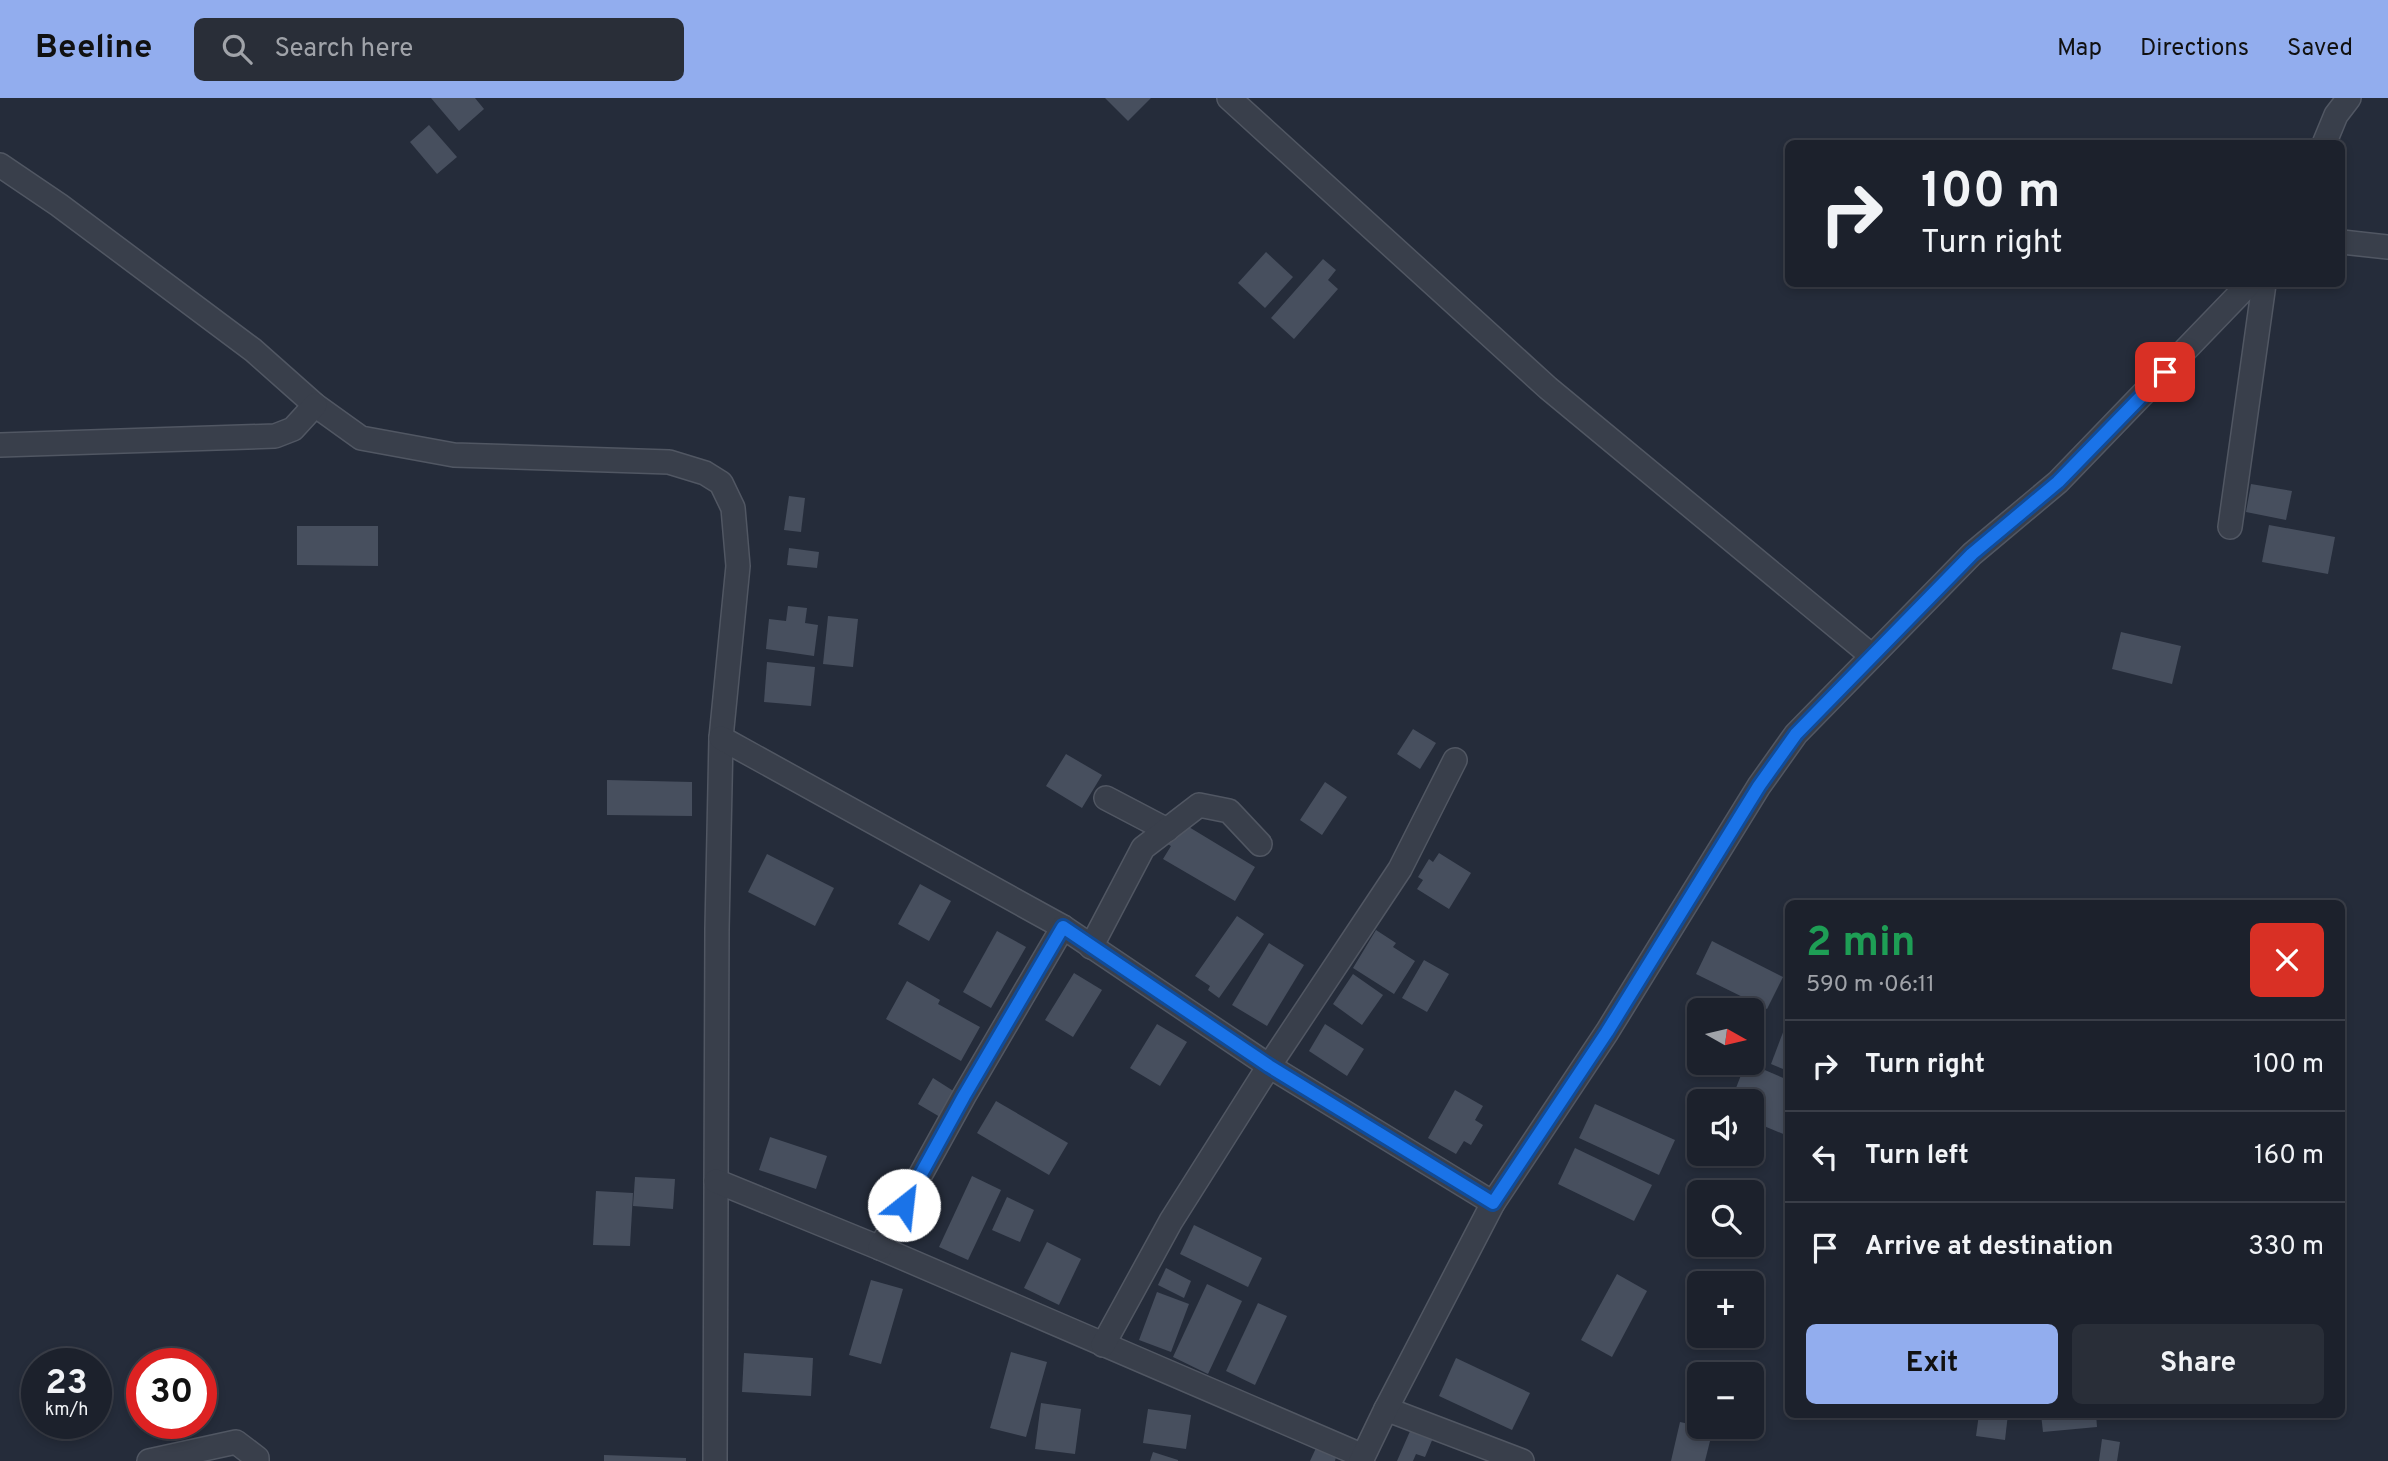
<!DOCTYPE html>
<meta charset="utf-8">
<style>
:root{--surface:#1c212c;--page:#292e38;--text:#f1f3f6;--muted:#a0a3a9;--line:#3a3e48;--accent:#92adee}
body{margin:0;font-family:Overpass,sans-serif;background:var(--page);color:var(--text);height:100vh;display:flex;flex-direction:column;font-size:26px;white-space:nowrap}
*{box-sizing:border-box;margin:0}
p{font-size:23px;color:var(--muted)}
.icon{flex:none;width:38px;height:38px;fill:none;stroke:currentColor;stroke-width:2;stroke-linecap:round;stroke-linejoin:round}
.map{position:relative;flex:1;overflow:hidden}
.drawer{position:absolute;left:1785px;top:802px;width:560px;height:518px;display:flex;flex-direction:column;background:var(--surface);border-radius:10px;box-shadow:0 4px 10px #0003,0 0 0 2px var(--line)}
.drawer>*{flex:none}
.top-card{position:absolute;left:1785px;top:42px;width:560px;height:147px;border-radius:10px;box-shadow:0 4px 10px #0003,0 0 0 2px var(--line);background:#1c212c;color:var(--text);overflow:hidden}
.needle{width:46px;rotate:98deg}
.controls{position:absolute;left:1687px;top:900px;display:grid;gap:14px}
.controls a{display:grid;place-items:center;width:77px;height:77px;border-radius:10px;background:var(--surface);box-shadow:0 4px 10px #0003,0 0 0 2px var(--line);font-size:35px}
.speed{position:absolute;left:21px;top:1250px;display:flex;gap:14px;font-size:35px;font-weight:700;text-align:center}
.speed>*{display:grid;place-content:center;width:91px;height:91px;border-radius:50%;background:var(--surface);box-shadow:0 4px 10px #0003,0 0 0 2px var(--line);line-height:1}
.speed small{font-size:18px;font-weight:400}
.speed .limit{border:10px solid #d22;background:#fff;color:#111}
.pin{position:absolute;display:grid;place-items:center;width:60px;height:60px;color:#fff;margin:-30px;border-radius:14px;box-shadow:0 4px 10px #0006}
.me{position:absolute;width:77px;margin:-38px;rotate:29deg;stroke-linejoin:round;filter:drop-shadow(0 0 5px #0008)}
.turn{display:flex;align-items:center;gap:24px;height:147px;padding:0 21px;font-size:32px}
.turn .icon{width:91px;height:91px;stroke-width:2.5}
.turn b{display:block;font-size:49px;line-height:60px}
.round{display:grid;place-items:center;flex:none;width:74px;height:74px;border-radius:10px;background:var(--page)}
.headline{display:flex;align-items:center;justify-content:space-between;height:119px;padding:0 21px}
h1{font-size:42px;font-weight:700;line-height:52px;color:#1e9e55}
.action{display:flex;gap:14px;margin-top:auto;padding:14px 21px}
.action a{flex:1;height:80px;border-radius:10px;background:var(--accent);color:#111;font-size:28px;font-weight:700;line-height:80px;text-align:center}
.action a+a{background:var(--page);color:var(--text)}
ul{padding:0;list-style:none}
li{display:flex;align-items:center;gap:21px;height:91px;padding:0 21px;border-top:2px solid var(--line)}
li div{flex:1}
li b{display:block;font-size:26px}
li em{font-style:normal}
header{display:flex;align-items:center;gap:42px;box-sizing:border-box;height:98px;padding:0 35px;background:var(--accent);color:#111}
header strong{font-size:33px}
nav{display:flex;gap:38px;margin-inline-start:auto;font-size:24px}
.search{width:490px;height:63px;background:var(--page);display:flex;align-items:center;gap:18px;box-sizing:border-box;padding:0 24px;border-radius:10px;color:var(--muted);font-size:26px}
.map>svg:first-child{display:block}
.building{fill:#474f5e}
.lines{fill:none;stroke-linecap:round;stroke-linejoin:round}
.minor-casing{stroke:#515763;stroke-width:26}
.minor{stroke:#393f4b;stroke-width:23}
.route-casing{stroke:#114b97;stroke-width:18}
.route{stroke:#1a73e8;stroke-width:12}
</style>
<header>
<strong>Beeline</strong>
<div class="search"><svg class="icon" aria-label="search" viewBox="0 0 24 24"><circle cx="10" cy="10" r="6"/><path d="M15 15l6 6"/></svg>Search here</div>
<nav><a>Map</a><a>Directions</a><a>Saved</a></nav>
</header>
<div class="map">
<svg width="2388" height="1363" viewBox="0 0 2388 1363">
<rect width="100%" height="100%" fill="#252c3a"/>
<g class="building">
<polygon points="431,0 475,0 484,11 459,33"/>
<polygon points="1105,0 1151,0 1128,23"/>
<polygon points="429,27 457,59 437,76 410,44"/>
<polygon points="1266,154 1293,179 1265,210 1238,185"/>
<polygon points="1323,161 1336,172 1328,182 1338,191 1294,241 1271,220"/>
<polygon points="2251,386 2292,393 2286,422 2246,414"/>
<polygon points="789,398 805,400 801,434 784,432"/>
<polygon points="2269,427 2335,439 2328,476 2262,464"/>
<polygon points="297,428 378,428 378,468 297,467"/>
<polygon points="789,450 819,454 817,470 787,467"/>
<polygon points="788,508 807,510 805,525 818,527 814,558 766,551 769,521 786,523"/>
<polygon points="828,518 858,521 853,569 823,566"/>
<polygon points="2121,534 2181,548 2172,586 2112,571"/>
<polygon points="767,564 815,569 811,608 764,604"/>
<polygon points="1413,631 1436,645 1420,671 1397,656"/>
<polygon points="1066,656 1102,677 1082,710 1046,688"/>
<polygon points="607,682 692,684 692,718 607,717"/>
<polygon points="1325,684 1347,699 1322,737 1300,722"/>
<polygon points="1179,723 1255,769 1235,803 1163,761 1171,748 1166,745"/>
<polygon points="1439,755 1471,775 1449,811 1417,791 1423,782 1418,779 1429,761 1433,764"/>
<polygon points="767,756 834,790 815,828 748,794"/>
<polygon points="920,786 951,803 929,843 898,826"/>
<polygon points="1237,818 1264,836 1219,900 1208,892 1210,888 1195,878"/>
<polygon points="1376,832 1396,845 1393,849 1415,863 1394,896 1353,870"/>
<polygon points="997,833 1026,849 991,910 963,894"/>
<polygon points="1712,843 1783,879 1767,911 1696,876"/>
<polygon points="1269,845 1304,867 1267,928 1232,907"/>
<polygon points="1424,862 1449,876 1427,914 1402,900"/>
<polygon points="1074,875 1102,892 1073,939 1045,922"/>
<polygon points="1353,876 1383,897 1362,927 1333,906"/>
<polygon points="907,883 940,902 938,906 980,929 961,963 886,921"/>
<polygon points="1157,926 1187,944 1160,988 1130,970"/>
<polygon points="1325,926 1364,951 1347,978 1309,953"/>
<polygon points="1785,929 1788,930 1788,973 1771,966"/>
<polygon points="1746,964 1788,982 1788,1038 1752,1023 1752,1003 1731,1003"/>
<polygon points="933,980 955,994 940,1019 918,1006"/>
<polygon points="1455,992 1483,1008 1475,1022 1483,1027 1471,1047 1464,1043 1456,1056 1428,1040"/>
<polygon points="996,1003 1068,1045 1049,1077 977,1035"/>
<polygon points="1595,1006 1675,1042 1659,1077 1579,1040"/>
<polygon points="770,1039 827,1058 816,1091 759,1072"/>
<polygon points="1575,1050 1652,1087 1634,1123 1558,1086"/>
<polygon points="972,1078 1001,1092 968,1162 939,1149"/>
<polygon points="635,1079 675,1081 673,1111 633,1108"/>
<polygon points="596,1093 633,1095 630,1148 593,1147"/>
<polygon points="1007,1099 1034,1112 1020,1144 992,1132"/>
<polygon points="1194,1127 1262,1160 1248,1189 1180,1156"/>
<polygon points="1047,1144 1081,1161 1059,1207 1024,1190"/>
<polygon points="1166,1170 1191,1183 1184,1200 1158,1187"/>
<polygon points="1617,1176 1647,1193 1612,1259 1581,1242"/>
<polygon points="871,1182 903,1191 881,1266 849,1257"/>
<polygon points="1207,1186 1242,1203 1208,1276 1173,1259"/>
<polygon points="1157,1194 1189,1206 1171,1254 1139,1242"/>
<polygon points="1258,1205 1287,1218 1255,1287 1226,1273"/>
<polygon points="1011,1254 1047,1264 1026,1339 990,1330"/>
<polygon points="744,1255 813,1260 811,1298 742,1294"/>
<polygon points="182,1257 183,1265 153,1265 153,1258"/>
<polygon points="1456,1260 1530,1295 1512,1332 1439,1298"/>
<polygon points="1041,1305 1081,1311 1075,1356 1035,1351"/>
<polygon points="1148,1311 1191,1317 1186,1351 1143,1345"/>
<polygon points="1979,1316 2008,1316 2005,1342 1976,1338"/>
<polygon points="2041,1316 2096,1316 2097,1329 2043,1334"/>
<polygon points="1680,1324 1713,1331 1705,1363 1671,1363"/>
<polygon points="1411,1331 1433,1340 1425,1359 1416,1356 1413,1363 1397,1363"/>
<polygon points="2102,1341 2120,1344 2117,1363 2099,1363"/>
<polygon points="1316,1350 1336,1359 1335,1363 1310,1363"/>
<polygon points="1153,1354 1178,1362 1178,1363 1150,1363"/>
<polygon points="604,1357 686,1360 686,1363 604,1363"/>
</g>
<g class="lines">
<g class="minor-casing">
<g id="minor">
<polyline points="1229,0 1548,290 1872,558"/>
<polyline points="2324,46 2336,17 2349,0"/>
<polyline points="0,67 59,107 253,252 315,307 361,340 454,357 669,364 705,375 721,385 733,410 738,468 721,640 717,831 715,1363"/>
<polyline points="2342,144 2388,149"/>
<polyline points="0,347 275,338 293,331 315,307"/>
<polyline points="2230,429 2264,186"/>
<polyline points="721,640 1063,829 1269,968 1493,1105"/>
<polyline points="1106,700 1167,732"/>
<polyline points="1091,849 1143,750 1199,707 1229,713 1260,746"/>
<polyline points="716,1083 880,1150 1363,1358"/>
<polyline points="880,1150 964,998 1063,829"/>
<polyline points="1103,1247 1171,1123 1269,968 1400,771 1455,662"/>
<polyline points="1386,1311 1522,1363"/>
<polyline points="149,1363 236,1344 257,1360 257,1363"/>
<polyline points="1361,1363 1386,1311 1493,1105 1607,934 1759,688 1796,636 1972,456 2058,384 2249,186"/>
</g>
</g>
<use href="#minor" class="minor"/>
</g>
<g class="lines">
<g class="route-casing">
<polyline id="route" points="904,1107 964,998 1063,829 1269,968 1493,1105 1607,934 1759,688 1796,636 1972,456 2058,384 2165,274"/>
</g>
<use href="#route" class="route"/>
</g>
</svg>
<div class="controls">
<a><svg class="needle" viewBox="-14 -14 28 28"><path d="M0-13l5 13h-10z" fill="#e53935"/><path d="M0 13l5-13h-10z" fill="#a0a3a9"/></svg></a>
<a><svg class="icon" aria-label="sound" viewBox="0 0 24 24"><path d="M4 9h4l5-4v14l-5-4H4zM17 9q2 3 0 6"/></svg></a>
<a><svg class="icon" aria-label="search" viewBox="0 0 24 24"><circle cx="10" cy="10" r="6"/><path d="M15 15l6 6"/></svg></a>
<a>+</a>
<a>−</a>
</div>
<div class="speed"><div>23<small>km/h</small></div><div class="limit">30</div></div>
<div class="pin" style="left:2165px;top:274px;background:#d93025"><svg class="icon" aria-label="arrive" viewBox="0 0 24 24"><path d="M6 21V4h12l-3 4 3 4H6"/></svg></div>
<svg class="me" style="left:904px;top:1107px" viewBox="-20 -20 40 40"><circle r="19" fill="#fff"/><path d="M0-13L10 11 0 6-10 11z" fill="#1a73e8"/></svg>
<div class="top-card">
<div class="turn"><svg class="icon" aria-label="right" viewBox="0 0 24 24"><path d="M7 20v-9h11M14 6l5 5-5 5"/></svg><div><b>100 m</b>Turn right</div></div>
</div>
<section class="drawer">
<div class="headline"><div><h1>2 min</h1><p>590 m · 06:11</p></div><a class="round" style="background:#d93025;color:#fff"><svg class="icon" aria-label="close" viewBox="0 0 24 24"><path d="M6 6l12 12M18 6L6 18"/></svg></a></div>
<ul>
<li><svg class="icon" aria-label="right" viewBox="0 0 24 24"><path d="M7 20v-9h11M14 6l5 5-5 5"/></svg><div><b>Turn right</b></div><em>100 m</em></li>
<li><svg class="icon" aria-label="left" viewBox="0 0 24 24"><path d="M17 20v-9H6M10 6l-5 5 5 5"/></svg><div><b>Turn left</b></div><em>160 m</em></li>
<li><svg class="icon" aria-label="arrive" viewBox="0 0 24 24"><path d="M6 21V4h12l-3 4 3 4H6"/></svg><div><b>Arrive at destination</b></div><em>330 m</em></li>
</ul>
<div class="action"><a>Exit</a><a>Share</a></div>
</section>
</div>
